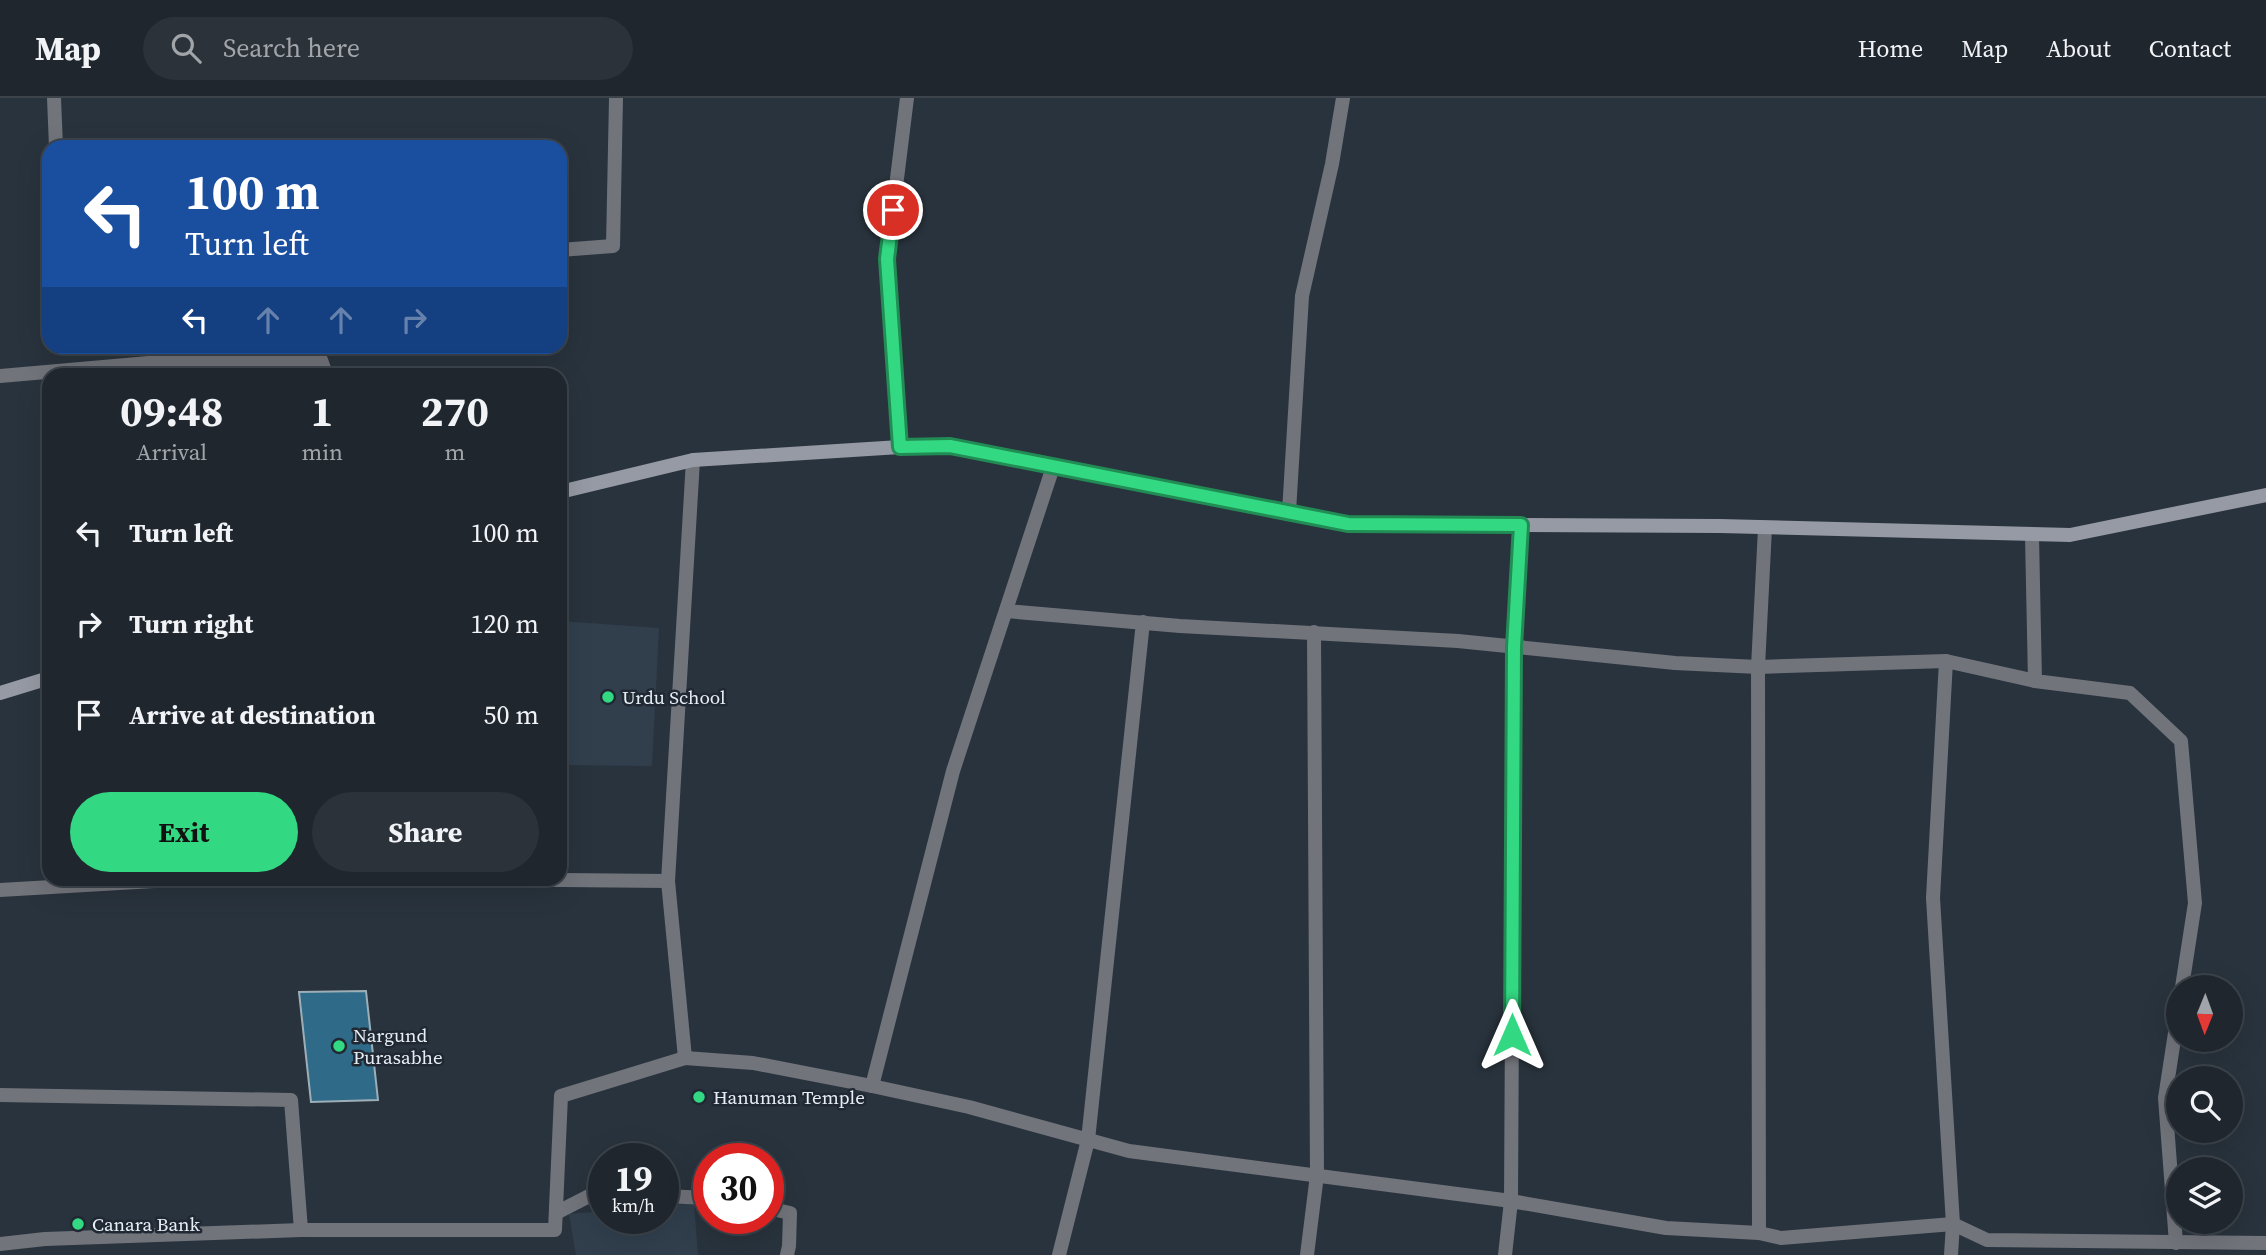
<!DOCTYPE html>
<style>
:root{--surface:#1f262e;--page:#2c323a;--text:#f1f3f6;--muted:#a1a5aa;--line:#3c434a;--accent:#33d882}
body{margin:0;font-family:"Source Serif 4",serif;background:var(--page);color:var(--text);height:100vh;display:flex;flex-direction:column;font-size:26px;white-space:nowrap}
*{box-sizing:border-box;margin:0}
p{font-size:23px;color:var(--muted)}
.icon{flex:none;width:38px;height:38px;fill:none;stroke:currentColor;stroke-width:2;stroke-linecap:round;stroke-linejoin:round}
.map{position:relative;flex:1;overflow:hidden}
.drawer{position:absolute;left:42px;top:270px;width:525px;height:518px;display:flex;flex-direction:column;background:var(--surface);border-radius:21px;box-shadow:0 7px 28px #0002,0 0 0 2px var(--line)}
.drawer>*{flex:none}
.hud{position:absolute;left:42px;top:42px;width:525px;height:214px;border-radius:21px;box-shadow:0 7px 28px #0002,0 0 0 2px var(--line);background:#1a4fa0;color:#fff;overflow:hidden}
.needle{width:46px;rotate:181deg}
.fabs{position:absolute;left:2166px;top:877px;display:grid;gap:14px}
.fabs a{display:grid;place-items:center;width:77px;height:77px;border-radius:50%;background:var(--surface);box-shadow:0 7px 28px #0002,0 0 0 2px var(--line);font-size:35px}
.speed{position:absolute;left:588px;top:1045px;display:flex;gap:14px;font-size:35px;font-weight:700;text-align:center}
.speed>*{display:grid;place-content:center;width:91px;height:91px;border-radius:50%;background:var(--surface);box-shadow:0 7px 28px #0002,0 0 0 2px var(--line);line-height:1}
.speed small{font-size:18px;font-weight:400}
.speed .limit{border:10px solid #d22;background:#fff;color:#111}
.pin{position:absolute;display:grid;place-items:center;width:60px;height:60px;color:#fff;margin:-30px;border:4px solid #fff;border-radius:50%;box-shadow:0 2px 7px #0007}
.me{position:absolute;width:77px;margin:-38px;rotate:0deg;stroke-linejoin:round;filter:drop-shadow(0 0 5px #0008)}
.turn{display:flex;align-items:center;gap:24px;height:147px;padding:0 28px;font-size:32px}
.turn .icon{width:91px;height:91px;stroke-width:2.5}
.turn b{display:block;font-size:49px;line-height:60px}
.lanes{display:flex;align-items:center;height:66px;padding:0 28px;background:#0003;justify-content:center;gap:35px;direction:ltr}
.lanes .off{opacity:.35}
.eta{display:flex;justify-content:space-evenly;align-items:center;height:119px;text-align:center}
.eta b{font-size:42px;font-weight:700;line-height:49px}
.primary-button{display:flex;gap:14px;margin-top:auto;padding:14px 28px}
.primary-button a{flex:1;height:80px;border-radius:42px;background:var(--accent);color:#111;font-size:28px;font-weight:700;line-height:80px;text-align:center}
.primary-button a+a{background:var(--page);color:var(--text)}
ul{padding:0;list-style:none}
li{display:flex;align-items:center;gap:21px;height:91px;padding:0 28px}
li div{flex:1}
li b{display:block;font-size:26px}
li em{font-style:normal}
header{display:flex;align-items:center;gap:42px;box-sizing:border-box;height:98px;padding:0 35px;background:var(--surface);border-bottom:2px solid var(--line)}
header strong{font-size:33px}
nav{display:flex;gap:38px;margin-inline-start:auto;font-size:24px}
.search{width:490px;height:63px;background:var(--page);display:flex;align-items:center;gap:18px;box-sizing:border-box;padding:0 24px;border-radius:38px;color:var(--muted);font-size:26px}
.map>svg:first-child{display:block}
.built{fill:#313f4d}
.building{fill:#2f6b89;stroke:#9daeb7;stroke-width:2}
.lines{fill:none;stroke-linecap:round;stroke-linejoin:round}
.street{stroke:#72747b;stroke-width:14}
.secondary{stroke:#969aa4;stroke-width:14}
.route-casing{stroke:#218c54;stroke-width:18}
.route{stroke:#33d882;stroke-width:12}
.poi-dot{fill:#33d882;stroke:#202933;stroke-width:2.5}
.labels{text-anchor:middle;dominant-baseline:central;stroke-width:5;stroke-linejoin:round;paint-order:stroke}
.poi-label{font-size:19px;fill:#e7edf4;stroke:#202933;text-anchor:start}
</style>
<header>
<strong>Map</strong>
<div class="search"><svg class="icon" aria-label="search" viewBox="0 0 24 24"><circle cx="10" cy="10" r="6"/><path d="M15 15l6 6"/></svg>Search here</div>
<nav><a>Home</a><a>Map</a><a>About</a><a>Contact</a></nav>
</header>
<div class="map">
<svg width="2266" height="1157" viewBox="0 0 2266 1157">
<rect width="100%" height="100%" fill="#29333d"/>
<g class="built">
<polygon points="560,523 659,530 652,668 560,667"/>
<polygon points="694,1105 698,1157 576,1157 569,1116 604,1113 604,1120 663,1120 663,1108"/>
</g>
<polygon class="building" points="366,893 378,1002 311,1004 299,894"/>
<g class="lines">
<g class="street">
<polyline points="54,0 56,49"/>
<polyline points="560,152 613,148 616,0"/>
<polyline points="0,278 183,262 321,262 326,276"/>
<polyline points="900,349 887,161 907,0"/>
<polyline points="1289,414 1302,198 1332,66 1343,0"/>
<polyline points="2032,438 2035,583 2130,595 2181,643 2195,805 2182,889"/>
<polyline points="1006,513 1180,528 1458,543 1675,565 1758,569 1946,563 2035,583"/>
<polyline points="1946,563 1933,800 1953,1126 1951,1157"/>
<polyline points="364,780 668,783"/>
<polyline points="0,792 205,780"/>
<polyline points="685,960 753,965 872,988 969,1009 1129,1053 1511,1103 1666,1130 1759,1135 1781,1140 1953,1126 1987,1142 2266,1145"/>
<polyline points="872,988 953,673 1053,369"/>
<polyline points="0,997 291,1002 301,1132 555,1132 561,998 685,960 668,783 693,362"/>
<polyline points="663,1098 709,1100"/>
<polyline points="768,1110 790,1115 789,1148 787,1157"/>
<polyline points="556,1115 593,1096 604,1096"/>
<polyline points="1759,1135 1758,569 1765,430"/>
<polyline points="2176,1145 2165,1000 2179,909"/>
<polyline points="0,1146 45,1141 301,1132"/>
<polyline points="1059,1157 1088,1042 1143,524"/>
<polyline points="1307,1157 1317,1077 1314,534"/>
<polyline points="1505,1157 1511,1103 1514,549 1521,427"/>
</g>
<g class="secondary">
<polyline points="560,394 693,362 900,349 950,348 1348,426 1720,428 2070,437 2266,397"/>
<polyline points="0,595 49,580"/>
</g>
</g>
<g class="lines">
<g class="route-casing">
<polyline id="route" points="893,112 887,161 900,349 950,348 1348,426 1521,427 1514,549 1512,937"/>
</g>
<use href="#route" class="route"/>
</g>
<g class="poi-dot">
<circle cx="608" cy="599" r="7"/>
<circle cx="339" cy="948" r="7"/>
<circle cx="699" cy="999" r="7"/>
<circle cx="78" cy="1126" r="7"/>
</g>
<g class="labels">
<g class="poi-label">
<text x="622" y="599">Urdu School</text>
<text x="353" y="937">Nargund<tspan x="353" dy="22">Purasabhe</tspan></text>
<text x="713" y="999">Hanuman Temple</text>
<text x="92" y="1126">Canara Bank</text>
</g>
</g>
</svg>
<div class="fabs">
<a><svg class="needle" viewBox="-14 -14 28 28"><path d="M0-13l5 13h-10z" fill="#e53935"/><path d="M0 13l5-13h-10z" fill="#a1a5aa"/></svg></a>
<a><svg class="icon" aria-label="search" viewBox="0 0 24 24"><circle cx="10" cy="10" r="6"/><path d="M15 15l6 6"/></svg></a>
<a><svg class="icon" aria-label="layers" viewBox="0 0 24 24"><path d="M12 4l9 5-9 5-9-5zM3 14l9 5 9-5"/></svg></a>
</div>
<div class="speed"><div>19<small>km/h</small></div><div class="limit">30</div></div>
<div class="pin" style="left:893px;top:112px;background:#d93025"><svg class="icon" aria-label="arrive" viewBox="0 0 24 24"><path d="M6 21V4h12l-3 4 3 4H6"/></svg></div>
<svg class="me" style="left:1512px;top:937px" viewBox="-20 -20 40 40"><path d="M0-17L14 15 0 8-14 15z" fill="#33d882" stroke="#fff" stroke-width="4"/></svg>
<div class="hud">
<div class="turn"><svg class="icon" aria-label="left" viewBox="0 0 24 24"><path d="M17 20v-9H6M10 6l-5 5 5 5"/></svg><div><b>100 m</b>Turn left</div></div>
<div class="lanes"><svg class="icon" aria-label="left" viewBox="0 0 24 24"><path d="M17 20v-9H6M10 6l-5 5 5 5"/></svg><svg class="icon off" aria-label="ahead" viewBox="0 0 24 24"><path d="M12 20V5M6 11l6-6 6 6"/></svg><svg class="icon off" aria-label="ahead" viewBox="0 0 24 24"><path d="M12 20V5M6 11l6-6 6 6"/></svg><svg class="icon off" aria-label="right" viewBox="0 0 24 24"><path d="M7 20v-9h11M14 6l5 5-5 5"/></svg></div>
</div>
<section class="drawer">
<div class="eta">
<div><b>09:48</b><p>Arrival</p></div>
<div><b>1</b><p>min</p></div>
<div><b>270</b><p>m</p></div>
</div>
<ul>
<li><svg class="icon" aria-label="left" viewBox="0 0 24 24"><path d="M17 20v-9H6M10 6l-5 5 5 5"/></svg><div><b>Turn left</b></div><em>100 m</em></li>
<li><svg class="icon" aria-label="right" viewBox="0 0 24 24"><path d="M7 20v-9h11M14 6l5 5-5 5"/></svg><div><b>Turn right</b></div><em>120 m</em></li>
<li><svg class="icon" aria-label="arrive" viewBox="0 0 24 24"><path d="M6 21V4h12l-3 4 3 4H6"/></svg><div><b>Arrive at destination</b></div><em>50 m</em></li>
</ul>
<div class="primary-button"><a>Exit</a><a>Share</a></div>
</section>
</div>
